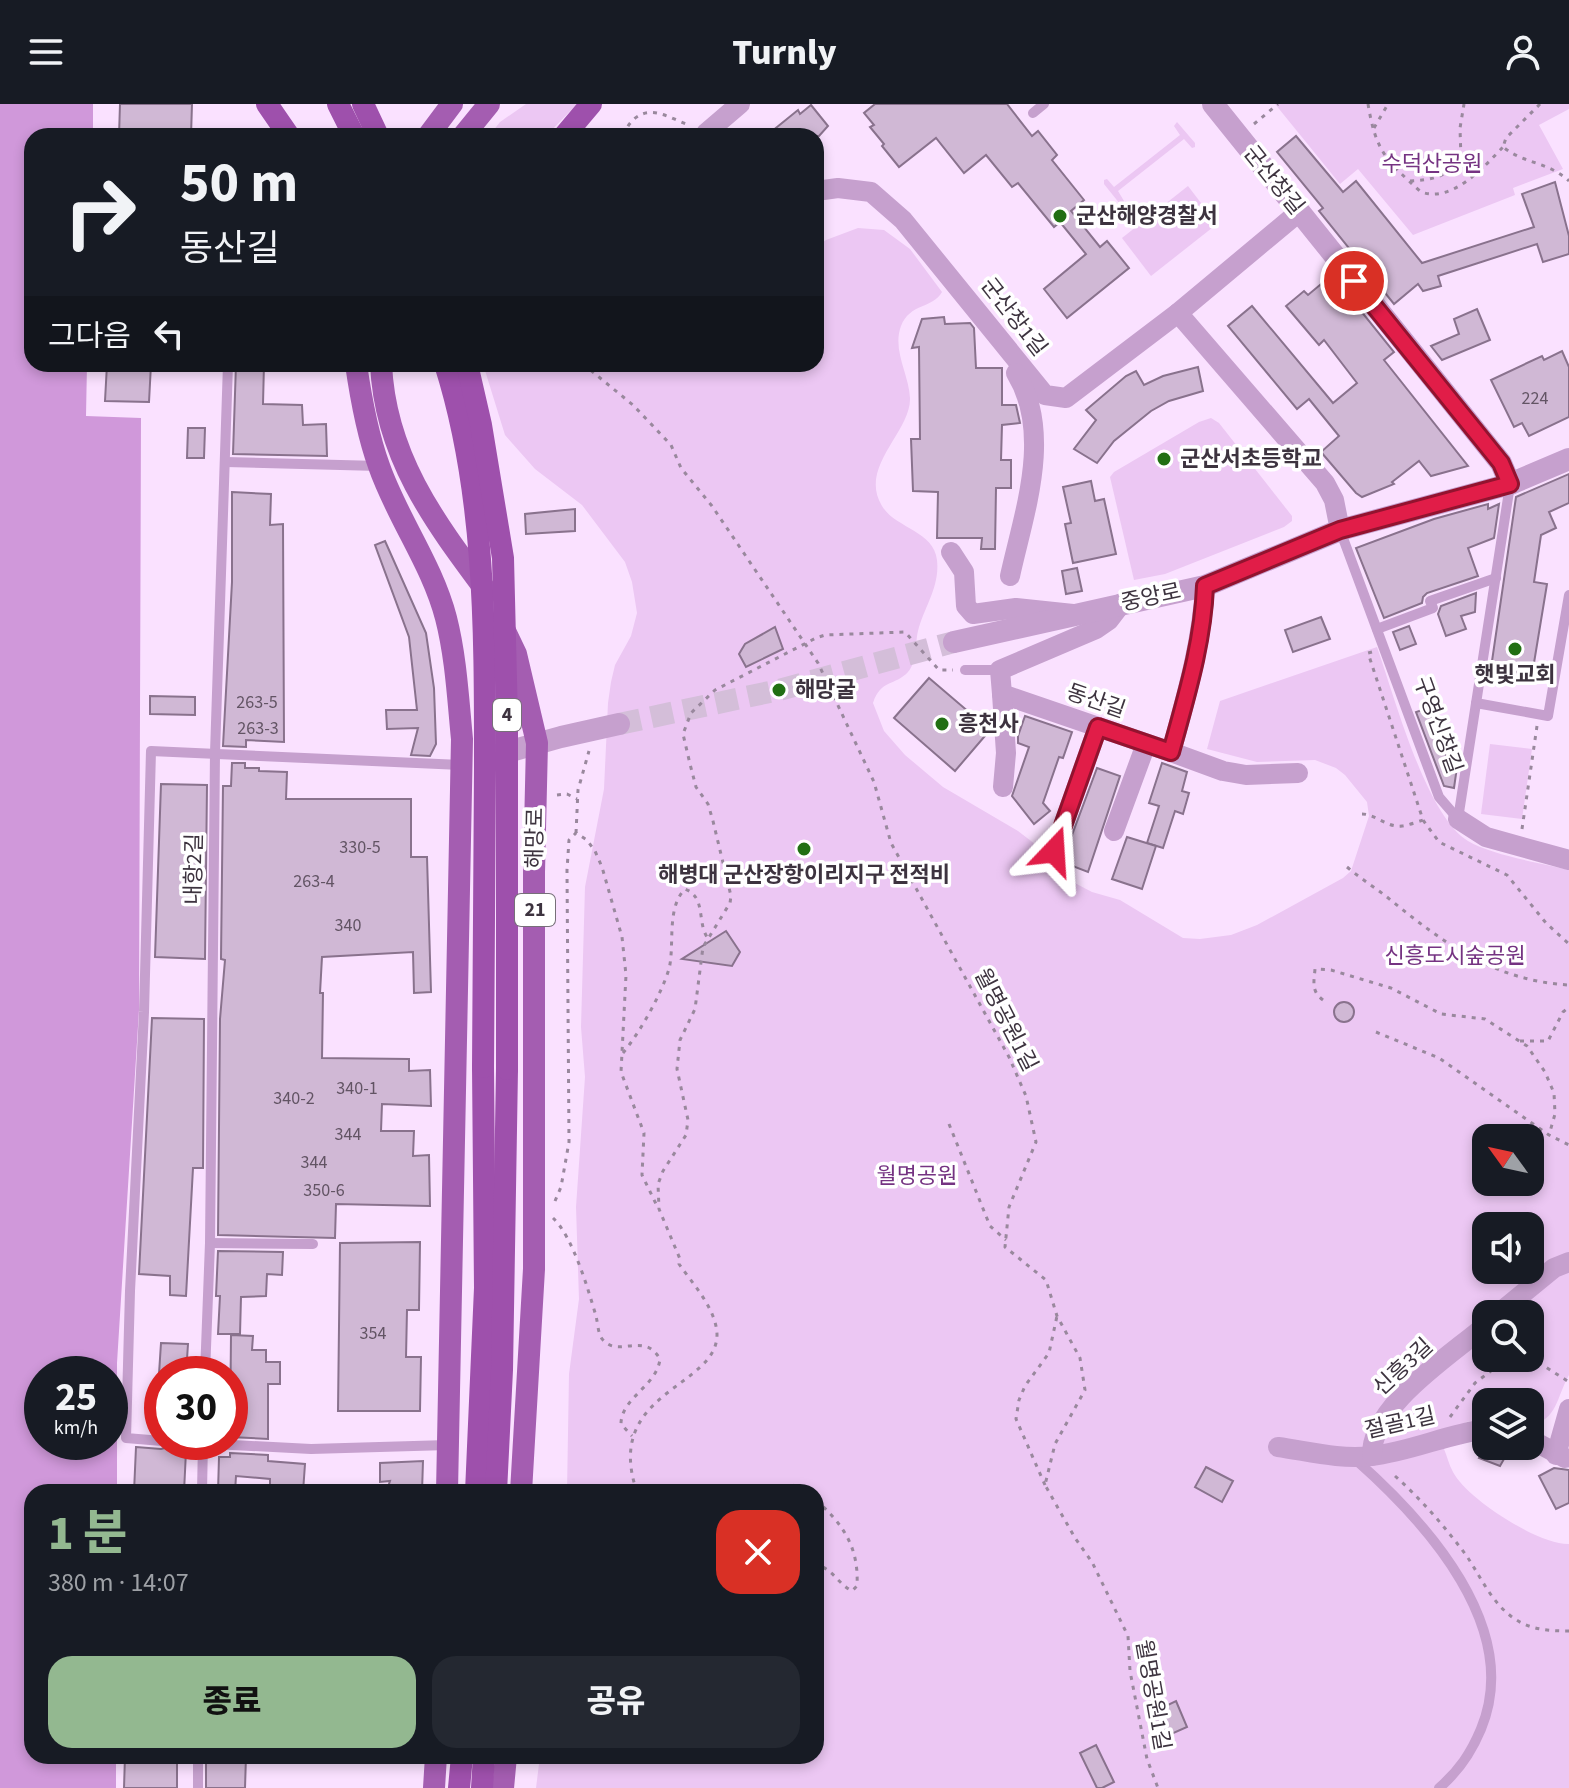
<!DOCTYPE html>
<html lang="ko">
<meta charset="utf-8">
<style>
:root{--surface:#171b24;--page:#242831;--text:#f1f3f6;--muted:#9ea1a6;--accent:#93b890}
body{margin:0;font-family:"Source Sans 3","Noto Sans KR",sans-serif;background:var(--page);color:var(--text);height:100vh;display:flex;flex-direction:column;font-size:30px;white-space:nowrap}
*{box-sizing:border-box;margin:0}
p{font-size:26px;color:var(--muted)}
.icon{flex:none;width:44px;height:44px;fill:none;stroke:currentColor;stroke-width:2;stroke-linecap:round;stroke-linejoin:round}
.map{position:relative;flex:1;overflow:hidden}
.side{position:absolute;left:24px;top:1380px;width:800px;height:280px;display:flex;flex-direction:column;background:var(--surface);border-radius:24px;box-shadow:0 4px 12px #0003}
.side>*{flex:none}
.banner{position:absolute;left:24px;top:24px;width:800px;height:244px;border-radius:24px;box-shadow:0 4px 12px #0003;background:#171b24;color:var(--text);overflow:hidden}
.needle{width:52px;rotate:303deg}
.tools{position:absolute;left:1472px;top:1020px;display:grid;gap:16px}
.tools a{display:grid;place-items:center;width:72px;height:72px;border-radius:16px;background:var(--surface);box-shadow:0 4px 12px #0003;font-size:40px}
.speed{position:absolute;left:24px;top:1252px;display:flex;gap:16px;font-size:40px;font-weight:700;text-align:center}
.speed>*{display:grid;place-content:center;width:104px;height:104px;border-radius:50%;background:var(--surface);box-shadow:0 4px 12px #0003;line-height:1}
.speed small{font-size:20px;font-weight:400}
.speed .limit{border:12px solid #d22;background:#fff;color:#111}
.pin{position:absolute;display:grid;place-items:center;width:68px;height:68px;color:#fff;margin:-34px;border:4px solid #fff;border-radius:50%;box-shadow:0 2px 8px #0007}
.me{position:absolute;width:88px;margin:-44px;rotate:20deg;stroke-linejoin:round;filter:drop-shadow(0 0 6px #0008)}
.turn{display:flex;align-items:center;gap:28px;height:168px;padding:0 24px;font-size:36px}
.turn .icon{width:104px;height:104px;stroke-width:2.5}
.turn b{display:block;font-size:56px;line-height:68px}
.then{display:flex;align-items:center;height:76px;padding:0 24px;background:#0003;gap:16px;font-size:30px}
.round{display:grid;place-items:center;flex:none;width:84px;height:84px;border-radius:24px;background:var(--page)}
.summary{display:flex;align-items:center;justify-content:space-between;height:136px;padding:0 24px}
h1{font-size:48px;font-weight:800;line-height:60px;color:var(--accent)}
.action{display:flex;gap:16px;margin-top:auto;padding:16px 24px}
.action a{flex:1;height:92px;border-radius:24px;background:var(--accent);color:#111;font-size:32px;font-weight:800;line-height:92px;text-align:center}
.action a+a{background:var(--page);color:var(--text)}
header{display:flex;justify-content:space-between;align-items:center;height:104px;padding:0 24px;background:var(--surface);font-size:36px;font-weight:800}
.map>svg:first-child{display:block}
.green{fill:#ecc7f3;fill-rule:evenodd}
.water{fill:#d098da;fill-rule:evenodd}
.building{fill:#d0b8d5;stroke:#89728d;stroke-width:2}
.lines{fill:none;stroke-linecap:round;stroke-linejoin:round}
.tertiary-tunnel{stroke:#d4bed9;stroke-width:22;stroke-dasharray:22 11;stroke-linecap:butt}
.path{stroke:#99889d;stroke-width:3;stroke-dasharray:4 6;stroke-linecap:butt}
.service{stroke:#c6a0ce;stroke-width:10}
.minor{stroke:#c6a0ce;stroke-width:20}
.tertiary{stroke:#c6a0ce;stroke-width:22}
.primary{stroke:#a45db1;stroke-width:22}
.trunk{stroke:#9e50ac;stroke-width:22}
.trunk-bridge{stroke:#9e50ac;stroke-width:22}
.route-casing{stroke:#92132f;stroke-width:20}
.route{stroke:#e11d48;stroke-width:14}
.poi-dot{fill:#216f13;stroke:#fff;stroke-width:3}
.labels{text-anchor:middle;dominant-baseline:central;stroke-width:7;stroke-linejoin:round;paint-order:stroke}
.number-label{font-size:18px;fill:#625464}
.shield{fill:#fff;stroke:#777079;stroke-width:2}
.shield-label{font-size:20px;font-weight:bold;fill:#3d333f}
.park-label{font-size:22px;fill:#753382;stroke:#fff}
.street-label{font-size:22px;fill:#3d333f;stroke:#fff}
.poi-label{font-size:22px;font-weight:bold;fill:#3d333f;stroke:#fff;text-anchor:start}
</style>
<header><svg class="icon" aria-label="menu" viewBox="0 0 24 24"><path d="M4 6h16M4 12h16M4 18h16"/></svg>Turnly<svg class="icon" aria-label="person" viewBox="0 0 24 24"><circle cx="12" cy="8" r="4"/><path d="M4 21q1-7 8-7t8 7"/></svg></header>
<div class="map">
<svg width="1569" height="1684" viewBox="0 0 1569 1684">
<rect width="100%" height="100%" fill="#fae1ff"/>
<g class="green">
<polygon points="526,0 577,0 546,32 489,32 500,18"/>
<polygon points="1275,0 1569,0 1569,5 1539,21 1563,65 1513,84 1515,91 1413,131 1358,65 1340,80"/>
<polygon points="1177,18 1195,39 1195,43 1192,44 1184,35 1118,87 1124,97 1124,100 1120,100 1104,80 1104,76 1107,75 1114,83 1180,31 1174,22"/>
<polygon points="1188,82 1217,120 1151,172 1122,134"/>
<path d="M858 124 884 126 910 145 942 188C932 205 910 199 901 222 892 246 909 270 910 294 911 328 858 363 882 402 895 424 934 427 937 456 940 483 924 503 918 527 915 539 917 558 908 568 895 582 881 575 873 599L884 627 905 651 943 683 1018 727 1044 747 1069 776 1092 788 1120 796 1183 834 1200 835 1231 831 1257 821 1343 774 1351 767 1369 712 1367 698 1345 671 1336 664 1315 656 1257 658 1207 645 1220 597 1377 543C1394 591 1426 712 1468 737 1491 751 1541 759 1569 766V1271C1556 1294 1558 1315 1530 1322V1298H1486V1314L1466 1318 1444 1345C1447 1352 1449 1361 1453 1368 1467 1395 1539 1441 1569 1440V1684H536L540 1652H816V1388H567L569 1270 579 1195 576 1103 585 973 581 923 585 783 604 685 608 599 611 578 615 561 631 532 637 509 632 478 625 458 582 401 535 365 505 331 483 260H816V143L826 136ZM1486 1034H1530V1078H1486ZM1486 1122H1530V1166H1486ZM1486 1210H1530V1254H1486Z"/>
<polygon points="1211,314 1219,319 1292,412 1292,417 1284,423 1165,470 1134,476 1110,373 1114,368 1199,318"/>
<polygon points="1490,640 1532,645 1522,715 1481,710"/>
</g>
<path class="water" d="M0 0H93V32H32V260H87L86 312 141 314 139 906 117 1259V1388H32V1652H116V1684H0ZM42 1270H110V1338H42Z"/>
<g class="building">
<polygon points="120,0 192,0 191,32 119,32"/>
<polygon points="875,0 1007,0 1032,32 1038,27 1057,51 1052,56 1084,96 1071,107 1100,143 1107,137 1129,164 1067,214 1044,185 1086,150 1060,118 1054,123 1018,79 1012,83 986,51 964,69 936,34 899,63 882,42 884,40 870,23 874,21 864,9"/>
<polygon points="811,1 828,22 819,32 766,32 798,6 800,10"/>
<polygon points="1296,32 1343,88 1356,77 1422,159 1534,123 1522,90 1555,78 1569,132 1569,150 1543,158 1537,140 1438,172 1441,182 1423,187 1418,180 1394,200 1319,107 1323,104 1277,48"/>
<polygon points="1332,171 1394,248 1384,256 1468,362 1431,372 1419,357 1392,378 1394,380 1362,393 1356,389 1321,348 1339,332 1309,295 1297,305 1228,222 1252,202 1333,299 1357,279 1324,236 1319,241 1286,202 1304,187 1308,191"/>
<polygon points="1477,205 1490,236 1442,256 1431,242 1459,230 1454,215"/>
<polygon points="944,213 945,220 970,219 974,224 976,264 1002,264 1002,301 1016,301 1020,319 1002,321 1001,356 1011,356 1011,384 996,384 995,445 981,445 982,434 937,434 938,388 913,387 911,335 920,335 919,243 912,244 922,215"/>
<polygon points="1562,247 1569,263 1569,313 1529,332 1522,319 1514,323 1491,276 1542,252 1544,256"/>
<polygon points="107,260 151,260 149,298 105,297"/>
<polygon points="236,260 264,260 263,300 302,301 303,321 326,320 327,352 233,350"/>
<polygon points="1198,263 1203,287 1169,297 1151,307 1114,337 1097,359 1074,345 1096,316 1086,306 1126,272 1136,267 1144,281 1163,272"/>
<polygon points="188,324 205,324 204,354 187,354"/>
<polygon points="1569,370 1569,399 1549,408 1556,424 1541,431 1534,478 1547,480 1532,571 1491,564 1516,393"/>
<polygon points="1091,377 1095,397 1104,395 1116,450 1073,459 1065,420 1071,419 1063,383"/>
<polygon points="232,388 271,390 270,421 283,420 284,638 246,636 246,643 223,642 232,478"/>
<polygon points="1488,400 1488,405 1499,400 1494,434 1468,444 1478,472 1427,489 1423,493 1422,499 1384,514 1356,444 1434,415"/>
<polygon points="575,405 575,427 526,430 525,410"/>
<polygon points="385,437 426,529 434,584 436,640 430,652 411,651 418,624 387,625 386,606 417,606 409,533 375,441"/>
<polygon points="1077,464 1082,487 1066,490 1062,467"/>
<polygon points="1476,489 1475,508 1461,512 1466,525 1446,532 1438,510 1441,502"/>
<polygon points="1321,513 1330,535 1293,548 1285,526"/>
<polygon points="1409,522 1416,540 1400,546 1393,528"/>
<polygon points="775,523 783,545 746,563 739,550 745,540"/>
<polygon points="929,574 990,626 955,667 894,614"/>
<polygon points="150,592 195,593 195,611 150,610"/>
<polygon points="1428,604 1449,659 1458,656 1454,684 1444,682 1416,608"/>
<polygon points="1025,612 1072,628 1063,654 1059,653 1043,699 1050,707 1034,720 1012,692 1029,643 1018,639 1018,632"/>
<polygon points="232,659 245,659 245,664 259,664 259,667 287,668 286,695 411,695 411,753 427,753 431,888 414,889 413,848 322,853 320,889 323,889 322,954 409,955 409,967 430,966 431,1002 382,1000 381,1027 414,1027 413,1052 429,1051 430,1102 336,1100 335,1134 218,1131 220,915 225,856 221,855 223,682 231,682"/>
<polygon points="1162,659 1187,668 1182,687 1189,689 1183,710 1175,707 1163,744 1147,739 1159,702 1149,699"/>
<polygon points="1097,664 1120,672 1088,768 1062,758"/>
<polygon points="161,680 207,681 205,855 155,853"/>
<polygon points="1127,733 1156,742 1142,785 1112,775"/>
<polygon points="726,827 740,848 732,862 682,855"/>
<circle cx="1344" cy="908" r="10"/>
<polygon points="152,914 204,915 203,1064 193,1064 186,1192 170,1191 170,1172 139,1170"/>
<polygon points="420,1138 419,1206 407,1206 406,1253 421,1253 420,1307 338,1307 340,1139"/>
<polygon points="218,1147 283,1148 282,1171 267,1170 266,1192 241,1193 240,1230 218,1230 220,1192 216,1192"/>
<polygon points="231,1231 253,1232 252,1246 266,1246 266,1258 280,1258 280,1280 268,1280 268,1335 230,1333"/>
<polygon points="161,1239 188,1240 186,1270 159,1270"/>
<polygon points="1486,1342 1497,1342 1508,1348 1500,1362 1479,1354"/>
<polygon points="136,1343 161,1345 169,1343 186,1347 184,1388 134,1388"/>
<polygon points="230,1349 268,1351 268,1357 305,1360 303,1388 270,1388 270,1375 236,1372 235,1388 218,1388 219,1353 230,1353"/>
<polygon points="423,1357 422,1388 399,1388 400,1384 388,1383 390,1377 380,1378 380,1359"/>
<polygon points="1206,1363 1233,1377 1222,1398 1195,1383"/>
<polygon points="1554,1364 1569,1366 1569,1399 1556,1405 1539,1372"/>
<polygon points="1176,1597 1187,1623 1160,1635 1149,1610"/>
<polygon points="1096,1641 1114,1678 1102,1684 1097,1684 1080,1649"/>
<polygon points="125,1652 177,1652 177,1684 124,1684"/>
<polygon points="206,1652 246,1652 245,1684 206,1684"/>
</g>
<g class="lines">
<polyline class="tertiary-tunnel" points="619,620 779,586 954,538"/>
<g class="path">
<path d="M1368 0C1376 48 1386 56 1421 88 1452 99 1483 64 1503 43"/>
<path d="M1540 0 1506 34 1503 43C1524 60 1547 57 1569 77"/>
<polyline points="1254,20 1278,0"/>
<polyline points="1374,24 1388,0"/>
<path d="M626 32C626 24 628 21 634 15 652 0 671 15 689 21"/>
<path d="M1410 77C1431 76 1447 73 1461 56L1460 24 1464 0"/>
<polyline points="583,260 633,301 671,341 681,364 712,402 818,559 874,678 891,739 1009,953 1026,992 1036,1038 1009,1103 1005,1143 1046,1176 1057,1212 1080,1254 1085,1286 1055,1340 1045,1381 1075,1434 1092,1458 1128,1532 1130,1567 1147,1655 1158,1684"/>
<polyline points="1372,548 1368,549 1423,716 1439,738 1507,771 1546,819 1569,840"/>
<polyline points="557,691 567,690 577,695"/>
<path d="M1362 710C1376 710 1387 724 1402 722 1409 721 1417 718 1423 716"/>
<polyline points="1522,725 1537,622"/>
<polyline points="576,729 578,686 589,647"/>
<path d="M1347 763C1360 774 1374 783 1387 793 1443 839 1495 877 1569 881"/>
<path d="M1323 896C1311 887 1314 878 1315 865L1331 866 1391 884 1441 910 1485 915 1527 942 1545 968 1554 989 1555 1010 1549 1031"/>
<polyline points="1376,928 1439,954 1549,1031 1569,1041"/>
<polyline points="1520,937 1548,937 1563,908 1569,903"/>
<path d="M623 949C640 928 661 891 669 865 675 841 666 804 685 785 706 793 697 817 707 833"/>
<polyline points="949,1020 990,1122 1006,1136"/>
<polyline points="555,1097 561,1083 569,1038 567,766 569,736 576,729 587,736 595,747 602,763 622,833 626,871 621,968 644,1029 642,1071 657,1102"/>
<path d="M553 1114C573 1133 588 1185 596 1212 598 1220 598 1231 603 1236 619 1254 644 1227 660 1255 657 1282 621 1294 621 1320L632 1332"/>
<polyline points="1530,1253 1569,1278"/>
<polyline points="1450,1313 1475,1279 1508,1254"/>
<path d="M1395 1372C1421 1395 1445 1423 1466 1451 1481 1473 1492 1500 1515 1515 1531 1526 1550 1527 1569 1527"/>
<polyline points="793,1381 804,1388"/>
<polyline points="1045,1381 1016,1315 1019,1296 1025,1282 1049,1249 1057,1212"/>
<path d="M637 1388C602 1287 718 1284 717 1230 716 1205 693 1180 679 1160L680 1155 659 1105 658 1080 663 1067 686 1031 688 1016 677 965 680 936 695 905 703 843 730 799 731 792 713 717 708 700 696 683 690 660 683 630 691 609 715 586 816 534 825 531 905 528 939 566H953"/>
<path d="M816 1396C844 1421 859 1444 857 1482L852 1487C838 1480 834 1466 816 1460"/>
</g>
<g class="service">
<polyline points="1033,9 1044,0"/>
<polyline points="226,358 379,362"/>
<polyline points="1340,426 1439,693 1458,715"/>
<polyline points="1377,525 1433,504 1430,497 1496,474"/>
<polyline points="965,566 1000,566"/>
<polyline points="1476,599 1548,612 1569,491"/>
<polyline points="1458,715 1510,381"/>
<polyline points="210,1139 313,1140"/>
<polyline points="205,1270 210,1139 215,649 228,260"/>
<polyline points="162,1337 126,1334 130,1187 144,908 151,647 461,661"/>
<polyline points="175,1338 311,1345 448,1341"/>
<path d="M1356 1356C1426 1418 1523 1524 1481 1625 1471 1649 1459 1667 1439 1684"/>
<polyline points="202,1388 203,1338"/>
<polyline points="198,1684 198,1652"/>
</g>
<g class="minor">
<polyline points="709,32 706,29 740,0"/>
<polyline points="816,87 838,84 871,88 903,116 1045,291 1066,294 1178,209"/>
<polyline points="1299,108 1178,209 1325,379 1334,396 1340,426"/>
<polyline points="951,448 964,468 966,502 973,510 1016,504 1073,510"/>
<path d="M1010 472C1024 408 1053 330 1016 269"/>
<path d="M1122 499 1109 516 1096 525 1000 566 1002 590 1171 648C1186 593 1202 539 1205 482"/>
<polyline points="1002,590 1006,649 1003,683"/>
<polyline points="1171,648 1223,667 1246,671 1298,669"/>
<polyline points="1458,715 1486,733 1569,756"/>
<polyline points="1114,727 1146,640"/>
<polyline points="1054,747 1098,623"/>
<polyline points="1498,1210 1554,1164 1569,1158"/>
<polyline points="1530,1335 1565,1354"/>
<path d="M1278 1343C1307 1347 1341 1356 1371 1352 1410 1348 1447 1330 1486 1325"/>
<polyline points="1556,1351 1569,1305"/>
<path d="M1372 1352C1370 1302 1450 1252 1486 1221"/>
</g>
<g class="tertiary">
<polyline points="1213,0 1501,359 1510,380"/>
<polyline points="954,538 1205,482 1340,426 1510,380 1569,355"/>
<polyline points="489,653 561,633 619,620"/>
</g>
<g class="primary">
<polyline points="428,32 452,0"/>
<polyline points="463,32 489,0"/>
<path d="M356 260C361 295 367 329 379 362 397 414 432 460 446 514 456 553 458 595 462 635L447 1388"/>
<path d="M381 260C385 352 434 417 487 488"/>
<polyline points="505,527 516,550 537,639 534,768 534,1165 521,1388"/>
<polyline points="434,1684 436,1652"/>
<polyline points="503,1684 506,1652"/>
</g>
<g class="trunk">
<polyline points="267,0 289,32"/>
<polyline points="338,0 354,32"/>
<polyline points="363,0 378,32"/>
<polyline points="564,32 591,0"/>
<polyline points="476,1388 485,1184 483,963"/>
<polyline points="496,1388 502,1266 507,965"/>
<polyline points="459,1684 462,1652"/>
<polyline points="482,1684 484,1652"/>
</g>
<g class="trunk-bridge">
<path d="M445 260C486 389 485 530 485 665 484 764 484 864 483 963"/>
<polyline points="467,260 481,321 503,454 507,617 507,965"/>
</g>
</g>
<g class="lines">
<g class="route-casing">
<path id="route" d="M1054 747 1098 623 1171 648C1186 593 1203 539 1205 482L1340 426 1510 380 1501 359 1354 177"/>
</g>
<use href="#route" class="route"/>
</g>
<g class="poi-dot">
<circle cx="1060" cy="112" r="8"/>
<circle cx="1164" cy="355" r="8"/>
<circle cx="1515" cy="545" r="8"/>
<circle cx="779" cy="586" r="8"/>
<circle cx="942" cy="620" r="8"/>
<circle cx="804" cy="745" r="8"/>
</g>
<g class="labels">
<g class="number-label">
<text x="1535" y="294">224</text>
<text x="257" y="598">263-5</text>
<text x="258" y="624">263-3</text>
<text x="360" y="743">330-5</text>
<text x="314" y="777">263-4</text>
<text x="348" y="821">340</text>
<text x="357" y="984">340-1</text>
<text x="294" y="994">340-2</text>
<text x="348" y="1030">344</text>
<text x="314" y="1058">344</text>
<text x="324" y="1086">350-6</text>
<text x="373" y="1229">354</text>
</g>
<g class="shield">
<rect x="493" y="595" width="28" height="32" rx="6"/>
<rect x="515" y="790" width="40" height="32" rx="6"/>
</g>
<g class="shield-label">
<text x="507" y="611">4</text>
<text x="535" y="806">21</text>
</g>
<g class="park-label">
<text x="1432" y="60">수덕산공원</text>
<text x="1455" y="852">신흥도시숲공원</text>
<text x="917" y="1072">월명공원</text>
</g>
<g class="street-label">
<text transform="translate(1274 76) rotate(51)">군산창길</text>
<text transform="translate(1014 213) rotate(52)">군산창1길</text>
<text transform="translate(1151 493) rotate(-12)">중앙로</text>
<text transform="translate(1096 597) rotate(19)">동산길</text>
<text transform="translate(1438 621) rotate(70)">구영신창길</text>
<text transform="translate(535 734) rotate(-89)">해망로</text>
<text transform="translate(194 765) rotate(-89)">내항2길</text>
<text transform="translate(1006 916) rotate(63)">월명공원1길</text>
<text transform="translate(1403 1263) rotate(-43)">신흥3길</text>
<text transform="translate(1400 1319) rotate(-13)">절골1길</text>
<text transform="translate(1153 1591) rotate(80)">월명공원1길</text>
</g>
<g class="poi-label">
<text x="1076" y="112">군산해양경찰서</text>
<text x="1180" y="355">군산서초등학교</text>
<text x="1515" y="571" text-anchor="middle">햇빛교회</text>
<text x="795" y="586">해망굴</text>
<text x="958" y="620">흥천사</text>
<text x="804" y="771" text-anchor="middle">해병대 군산장항이리지구 전적비</text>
</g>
</g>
</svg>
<div class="tools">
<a><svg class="needle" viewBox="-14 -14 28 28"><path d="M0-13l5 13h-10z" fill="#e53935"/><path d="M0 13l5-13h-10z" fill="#9ea1a6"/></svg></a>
<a><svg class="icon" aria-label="sound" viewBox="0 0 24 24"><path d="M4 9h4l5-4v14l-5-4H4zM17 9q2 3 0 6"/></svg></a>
<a><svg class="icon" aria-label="search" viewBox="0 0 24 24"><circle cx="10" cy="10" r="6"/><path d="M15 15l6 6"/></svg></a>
<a><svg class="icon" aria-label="layers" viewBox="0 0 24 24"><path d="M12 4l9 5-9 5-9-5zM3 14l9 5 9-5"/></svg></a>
</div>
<div class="speed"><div>25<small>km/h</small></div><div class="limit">30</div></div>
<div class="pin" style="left:1354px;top:177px;background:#d93025"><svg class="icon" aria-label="arrive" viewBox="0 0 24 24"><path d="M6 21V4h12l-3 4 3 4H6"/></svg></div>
<svg class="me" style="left:1054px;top:747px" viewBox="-20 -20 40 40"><path d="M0-17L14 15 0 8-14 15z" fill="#e11d48" stroke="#fff" stroke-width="4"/></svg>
<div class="banner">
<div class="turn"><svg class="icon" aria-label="right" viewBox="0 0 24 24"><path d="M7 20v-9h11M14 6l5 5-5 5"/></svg><div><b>50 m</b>동산길</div></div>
<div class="then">그다음<svg class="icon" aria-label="left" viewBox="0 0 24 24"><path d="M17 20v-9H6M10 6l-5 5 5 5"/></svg></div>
</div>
<section class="side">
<div class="summary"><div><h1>1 분</h1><p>380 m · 14:07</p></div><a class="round" style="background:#d93025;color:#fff"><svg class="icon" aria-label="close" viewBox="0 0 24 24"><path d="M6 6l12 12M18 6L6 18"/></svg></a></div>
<div class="action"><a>종료</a><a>공유</a></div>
</section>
</div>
